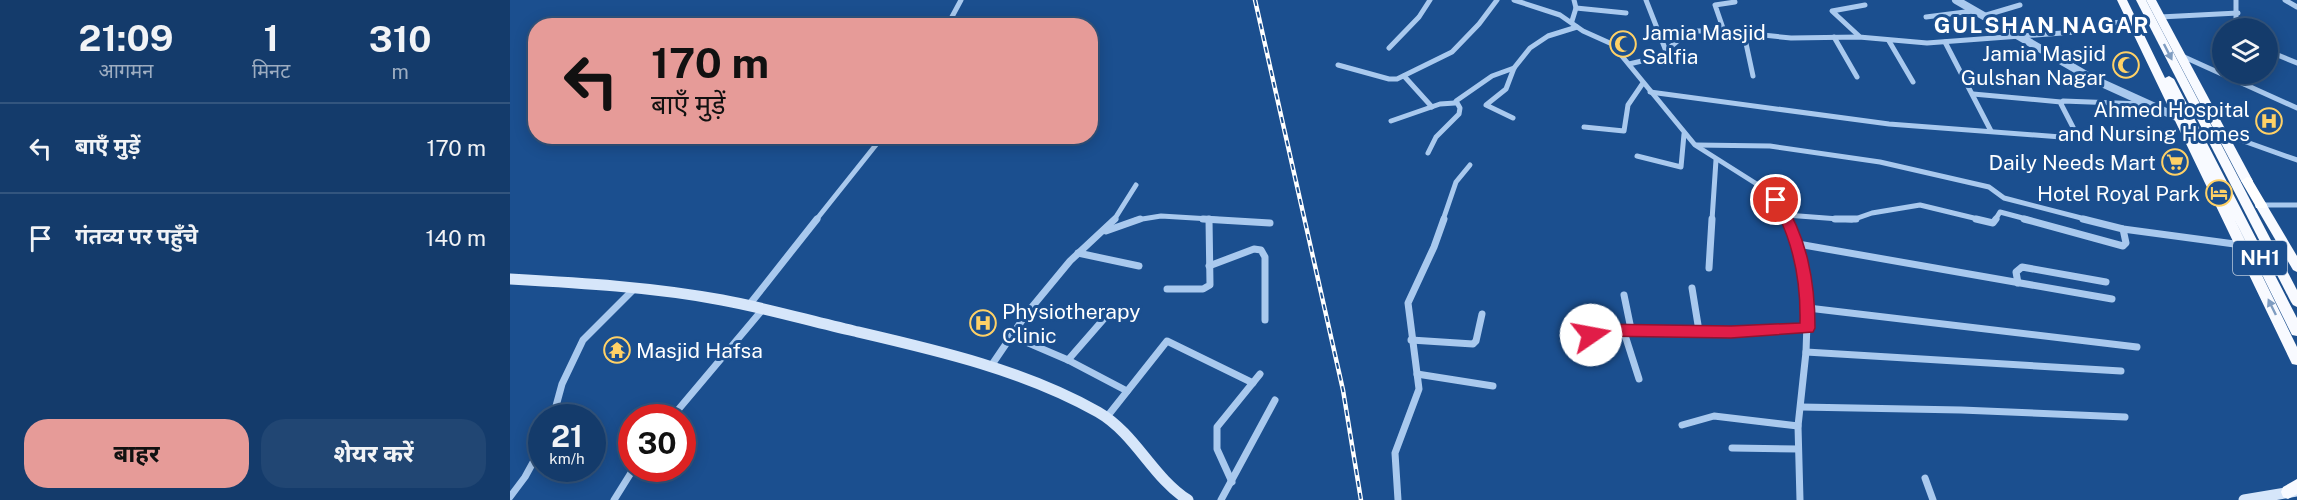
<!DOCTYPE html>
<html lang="hi">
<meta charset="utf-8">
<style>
:root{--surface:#143b6b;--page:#214673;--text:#f1f3f6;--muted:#9dadc1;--line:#33557e;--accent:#e69b98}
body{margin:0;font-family:"Public Sans","Noto Sans Devanagari",sans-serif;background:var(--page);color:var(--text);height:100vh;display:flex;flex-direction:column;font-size:22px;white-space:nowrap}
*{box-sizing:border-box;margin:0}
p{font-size:20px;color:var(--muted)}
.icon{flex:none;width:33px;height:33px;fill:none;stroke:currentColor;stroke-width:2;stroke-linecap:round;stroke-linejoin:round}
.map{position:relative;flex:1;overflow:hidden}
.panel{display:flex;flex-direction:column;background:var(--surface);width:510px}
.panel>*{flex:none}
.hud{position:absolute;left:18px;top:18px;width:570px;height:126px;border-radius:24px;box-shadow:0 3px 15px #0003,0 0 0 2px var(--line);background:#e69b98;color:#111;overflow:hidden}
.fabs{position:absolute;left:1702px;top:18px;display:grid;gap:12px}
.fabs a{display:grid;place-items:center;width:66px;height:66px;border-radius:50%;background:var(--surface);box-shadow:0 3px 15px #0003,0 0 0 2px var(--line);font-size:30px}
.speed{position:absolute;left:18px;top:404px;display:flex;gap:12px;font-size:30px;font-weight:700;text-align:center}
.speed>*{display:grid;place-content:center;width:78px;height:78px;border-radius:50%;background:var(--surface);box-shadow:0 3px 15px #0003,0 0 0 2px var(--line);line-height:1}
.speed small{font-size:15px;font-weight:400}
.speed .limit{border:9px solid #d22;background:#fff;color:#111}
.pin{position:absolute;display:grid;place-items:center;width:51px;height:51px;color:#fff;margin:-26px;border:3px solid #fff;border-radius:50%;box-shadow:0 2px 6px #0007}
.me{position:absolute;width:66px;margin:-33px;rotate:78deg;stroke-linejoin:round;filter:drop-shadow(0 0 4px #0008)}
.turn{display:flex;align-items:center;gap:21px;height:126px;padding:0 24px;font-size:27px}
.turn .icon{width:78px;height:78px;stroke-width:2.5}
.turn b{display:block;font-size:42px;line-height:51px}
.eta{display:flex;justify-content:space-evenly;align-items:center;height:102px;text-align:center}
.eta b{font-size:36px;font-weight:700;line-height:42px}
.primary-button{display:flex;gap:12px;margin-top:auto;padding:12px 24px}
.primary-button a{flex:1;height:69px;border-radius:24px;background:var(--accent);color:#111;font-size:24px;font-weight:700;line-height:69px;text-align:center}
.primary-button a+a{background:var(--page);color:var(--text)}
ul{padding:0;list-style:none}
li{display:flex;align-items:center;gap:18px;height:90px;padding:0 24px;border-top:2px solid var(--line)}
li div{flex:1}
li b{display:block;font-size:22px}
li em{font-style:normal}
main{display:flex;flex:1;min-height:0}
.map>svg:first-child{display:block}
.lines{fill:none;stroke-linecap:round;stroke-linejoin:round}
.minor-far1{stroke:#a9c9ee;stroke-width:5}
.minor{stroke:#a9c9ee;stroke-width:7}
.tertiary{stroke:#a9c9ee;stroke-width:8}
.secondary{stroke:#d6e6fa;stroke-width:11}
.trunk{fill:#f8faff;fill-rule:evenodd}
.motorway{fill:#fff;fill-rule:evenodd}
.rail-casing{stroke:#fff;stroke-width:4.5}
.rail{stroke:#1b4f8f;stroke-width:2;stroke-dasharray:6;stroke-linecap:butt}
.oneway{fill:#7e9cc1}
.route{fill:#e11d48;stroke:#92132f;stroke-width:1.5}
.labels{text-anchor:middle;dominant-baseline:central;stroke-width:6;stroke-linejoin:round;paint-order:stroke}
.shield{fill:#1b4f8f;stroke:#bbcadd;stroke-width:1.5}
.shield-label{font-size:20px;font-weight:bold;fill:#fff}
.poi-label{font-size:21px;fill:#fff;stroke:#1b4f8f;text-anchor:end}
.far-district-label{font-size:22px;font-weight:bold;letter-spacing:1.5px;fill:#fff;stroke:#1b4f8f}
</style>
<main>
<section class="panel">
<div class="eta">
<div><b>21:09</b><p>आगमन</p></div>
<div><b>1</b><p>मिनट</p></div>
<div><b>310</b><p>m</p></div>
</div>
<ul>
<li><svg class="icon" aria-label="left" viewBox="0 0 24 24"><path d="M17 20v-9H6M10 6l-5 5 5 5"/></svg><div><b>बाएँ मुड़ें</b></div><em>170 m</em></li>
<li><svg class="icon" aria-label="arrive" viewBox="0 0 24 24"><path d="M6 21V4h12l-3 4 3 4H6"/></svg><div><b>गंतव्य पर पहुँचे</b></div><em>140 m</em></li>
</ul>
<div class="primary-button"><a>बाहर</a><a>शेयर करें</a></div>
</section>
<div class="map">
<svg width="1787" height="500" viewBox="0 0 1787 500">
<rect width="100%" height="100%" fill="#1b4f8f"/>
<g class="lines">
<g class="minor-far1">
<polyline points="1004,0 1050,15 1073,31 1102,44 1185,145 1253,188 1266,200 1278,220"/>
<polyline points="1136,0 1156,51"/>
<polyline points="1726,0 1726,28"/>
<polyline points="1775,0 1787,7"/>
<polyline points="1066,8 1116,13"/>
<polyline points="1473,16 1510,5"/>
<polyline points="1416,17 1463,11"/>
<polyline points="1650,17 1728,13"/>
<polyline points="1062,21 1066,8 1064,0"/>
<polyline points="437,26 451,0"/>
<polyline points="1214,31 1205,5 1225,2"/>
<polyline points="1234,34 1243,76"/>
<polyline points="1349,36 1322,11 1355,5"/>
<polyline points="1324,37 1347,77"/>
<polyline points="1379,41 1403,82"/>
<polyline points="1435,42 1481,131"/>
<polyline points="879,48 909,17 920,0"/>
<polyline points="1758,51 1787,63"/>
<polyline points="1672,56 1787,108"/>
<polyline points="1119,64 1149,57 1172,37 1187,31 1214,31 1281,38 1349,37 1417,43 1566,32 1599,23 1630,21"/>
<polyline points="828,65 879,79 887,79 942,52 969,24 987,0"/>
<polyline points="894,76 922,107"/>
<polyline points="1140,92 1379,124 1564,138 1567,135 1551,104 1553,101 1633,104"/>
<polyline points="1463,94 1551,102"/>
<polyline points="1003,118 976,105 996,89 1004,68 1020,48 1038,36 1067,27"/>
<polyline points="881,121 930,104 945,103"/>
<polyline points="1074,127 1114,131 1118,105 1133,83"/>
<polyline points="1714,134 1787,160"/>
<polyline points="1186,145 1260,146 1370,162 1479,187 1494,198 1579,220"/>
<polyline points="918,153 926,137 949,114 950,108 946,101 982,76 1004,68"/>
<polyline points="1127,156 1171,167 1174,134"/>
<polyline points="1751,205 1787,205"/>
<polyline points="1276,215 1342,220 1362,213 1410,205 1472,220"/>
<polyline points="306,220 373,136"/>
<polyline points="604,220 626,185"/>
<polyline points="626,220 651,216 717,220"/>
<polyline points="933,220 946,182 960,165"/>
<polyline points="1202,220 1206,160"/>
<polyline points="1485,220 1490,212 1520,220"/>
</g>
<g class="minor">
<polyline points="693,219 760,223"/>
<polyline points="1277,219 1294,265 1298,293 1296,352 1288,426 1290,500"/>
<polyline points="1325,219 1346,219"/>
<polyline points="1466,219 1483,223 1486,219"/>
<polyline points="1514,219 1613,246 1616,243 1613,229"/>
<polyline points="1573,219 1613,229 1732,245"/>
<polyline points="596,231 630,219"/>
<polyline points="1288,244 1602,299"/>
<polyline points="568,253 629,266"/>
<polyline points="699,266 744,249 751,250 755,257 755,320"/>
<polyline points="1199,268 1202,219"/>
<polyline points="1508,283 1506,272 1512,267 1596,282"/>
<polyline points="1182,288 1189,331"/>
<polyline points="657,289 693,289 700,285 699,219"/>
<polyline points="1114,295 1121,329"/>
<polyline points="239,305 307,219"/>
<polyline points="1298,308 1627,347"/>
<polyline points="1113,329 1129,379"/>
<polyline points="502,336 558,360 617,391"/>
<polyline points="901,340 963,344 966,341 972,314"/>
<polyline points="1296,352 1611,371"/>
<polyline points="558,360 599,313"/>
<polyline points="1079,363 1081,335 1086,330 1221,332 1298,328"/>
<polyline points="481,366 517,313 560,261 605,219"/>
<polyline points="907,374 983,386"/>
<polyline points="1291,407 1451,410 1615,417"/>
<polyline points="43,417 52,384 73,340 125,288"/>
<polyline points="162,417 253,309"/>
<polyline points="596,418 657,341 743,383"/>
<polyline points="1172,425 1204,416 1288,426"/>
<polyline points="1222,448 1288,449"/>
<polyline points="1415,478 1423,500"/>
<polyline points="722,482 707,449 707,427 750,374"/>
<polyline points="0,497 15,477 32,446"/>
<polyline points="104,500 124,468"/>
<polyline points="711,500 765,400"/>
<polyline points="888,500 885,453 909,389 898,303 924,247 934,219"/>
</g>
<polyline class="tertiary" points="1446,0 1583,79 1669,118"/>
<g class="secondary">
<path d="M0 279C71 283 142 287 212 300 256 308 300 321 344 331 426 350 514 370 588 412 626 434 642 477 678 500"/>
<polyline points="1734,500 1787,491"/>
</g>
<g class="trunk">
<polygon points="1607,0 1617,0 1655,78 1659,76 1664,79 1787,318 1787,336 1782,335 1724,218 1787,347 1787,365 1782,364 1780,360"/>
<polygon points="1626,0 1636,0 1787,290 1787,307 1783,305 1781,302"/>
<polygon points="1636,0 1646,0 1743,181 1741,184 1737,185 1731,181"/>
<polygon points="1751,201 1755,202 1787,256 1787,272 1783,270 1745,205"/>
<polygon points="1787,479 1787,494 1778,499 1773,497 1771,492 1773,487"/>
</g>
<polygon class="motorway" points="1737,177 1741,178 1757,205 1756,208 1746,208 1745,205 1731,181"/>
<g class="rail-casing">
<polyline id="rail" points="745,0 833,390 851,500"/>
</g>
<use href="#rail" class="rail"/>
</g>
<defs><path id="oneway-solid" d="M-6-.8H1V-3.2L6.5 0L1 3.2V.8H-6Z" transform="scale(1.5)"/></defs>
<g class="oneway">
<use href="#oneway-solid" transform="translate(1658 52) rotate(63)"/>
<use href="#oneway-solid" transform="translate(1762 307) rotate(-116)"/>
</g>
<path class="route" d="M1266 196 1271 197C1297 237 1305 281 1305 328L1303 332 1221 338 1090 336 1081 341 1075 339 1073 335 1081 326 1086 324 1221 326 1290 323C1291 279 1283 238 1260 200Z"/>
<defs>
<g id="mosque-ring" transform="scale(1.35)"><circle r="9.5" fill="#1b4f8f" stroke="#ffd166" stroke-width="1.5"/><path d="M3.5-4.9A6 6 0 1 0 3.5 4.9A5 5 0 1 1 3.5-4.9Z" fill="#ffd166"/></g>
<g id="hospital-ring" transform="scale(1.35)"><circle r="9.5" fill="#1b4f8f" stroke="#ffd166" stroke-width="1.5"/><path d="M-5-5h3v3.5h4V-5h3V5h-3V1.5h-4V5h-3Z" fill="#ffd166"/></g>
<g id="supermarket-ring" transform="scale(1.35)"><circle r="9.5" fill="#1b4f8f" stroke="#ffd166" stroke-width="1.5"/><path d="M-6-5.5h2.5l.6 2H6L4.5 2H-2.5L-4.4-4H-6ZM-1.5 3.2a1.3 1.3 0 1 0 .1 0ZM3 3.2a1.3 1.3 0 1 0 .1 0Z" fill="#ffd166"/></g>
<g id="hotel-ring" transform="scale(1.35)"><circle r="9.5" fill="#1b4f8f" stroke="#ffd166" stroke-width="1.5"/><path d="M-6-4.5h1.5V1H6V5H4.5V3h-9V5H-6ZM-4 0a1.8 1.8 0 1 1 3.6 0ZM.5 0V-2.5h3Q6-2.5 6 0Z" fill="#ffd166"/></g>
<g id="temple-ring" transform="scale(1.35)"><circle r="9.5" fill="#1b4f8f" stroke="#ffd166" stroke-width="1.5"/><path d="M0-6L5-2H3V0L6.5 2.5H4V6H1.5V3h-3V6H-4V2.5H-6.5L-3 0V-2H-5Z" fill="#ffd166"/></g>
</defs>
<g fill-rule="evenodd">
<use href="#mosque-ring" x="1113" y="44"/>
<use href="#mosque-ring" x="1616" y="65"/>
<use href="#hospital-ring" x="1759" y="121"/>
<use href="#supermarket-ring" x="1665" y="162"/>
<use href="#hotel-ring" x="1709" y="193"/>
<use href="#hospital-ring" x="473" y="323"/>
<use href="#temple-ring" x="107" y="350"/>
</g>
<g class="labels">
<rect class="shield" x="1723" y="241" width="54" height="34" rx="4.5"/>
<g class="shield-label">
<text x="1750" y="258">NH1</text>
</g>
<g class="poi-label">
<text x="1132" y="32" text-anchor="start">Jamia Masjid<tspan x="1132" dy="24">Salfia</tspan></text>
<text x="1596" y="53">Jamia Masjid<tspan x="1596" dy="24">Gulshan Nagar</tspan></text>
<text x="1740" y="109">Ahmed Hospital<tspan x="1740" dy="24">and Nursing Homes</tspan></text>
<text x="1646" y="162">Daily Needs Mart</text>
<text x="1690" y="193">Hotel Royal Park</text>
<text x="492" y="311" text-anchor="start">Physiotherapy<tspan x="492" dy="24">Clinic</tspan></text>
<text x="126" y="350" text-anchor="start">Masjid Hafsa</text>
</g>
<g class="far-district-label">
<text x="1532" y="25">GULSHAN NAGAR</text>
</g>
</g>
</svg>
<div class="fabs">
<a><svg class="icon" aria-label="layers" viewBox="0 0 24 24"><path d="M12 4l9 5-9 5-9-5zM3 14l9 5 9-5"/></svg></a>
</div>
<div class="speed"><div>21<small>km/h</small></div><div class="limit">30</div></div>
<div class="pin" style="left:1266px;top:200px;background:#d93025"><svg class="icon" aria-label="arrive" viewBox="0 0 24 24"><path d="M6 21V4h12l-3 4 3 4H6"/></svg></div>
<svg class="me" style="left:1081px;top:335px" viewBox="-20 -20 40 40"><circle r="19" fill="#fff"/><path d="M0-13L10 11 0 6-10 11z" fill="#e11d48"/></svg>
<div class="hud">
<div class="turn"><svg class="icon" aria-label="left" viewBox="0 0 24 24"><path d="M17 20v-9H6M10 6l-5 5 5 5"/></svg><div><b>170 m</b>बाएँ मुड़ें</div></div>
</div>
</div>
</main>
